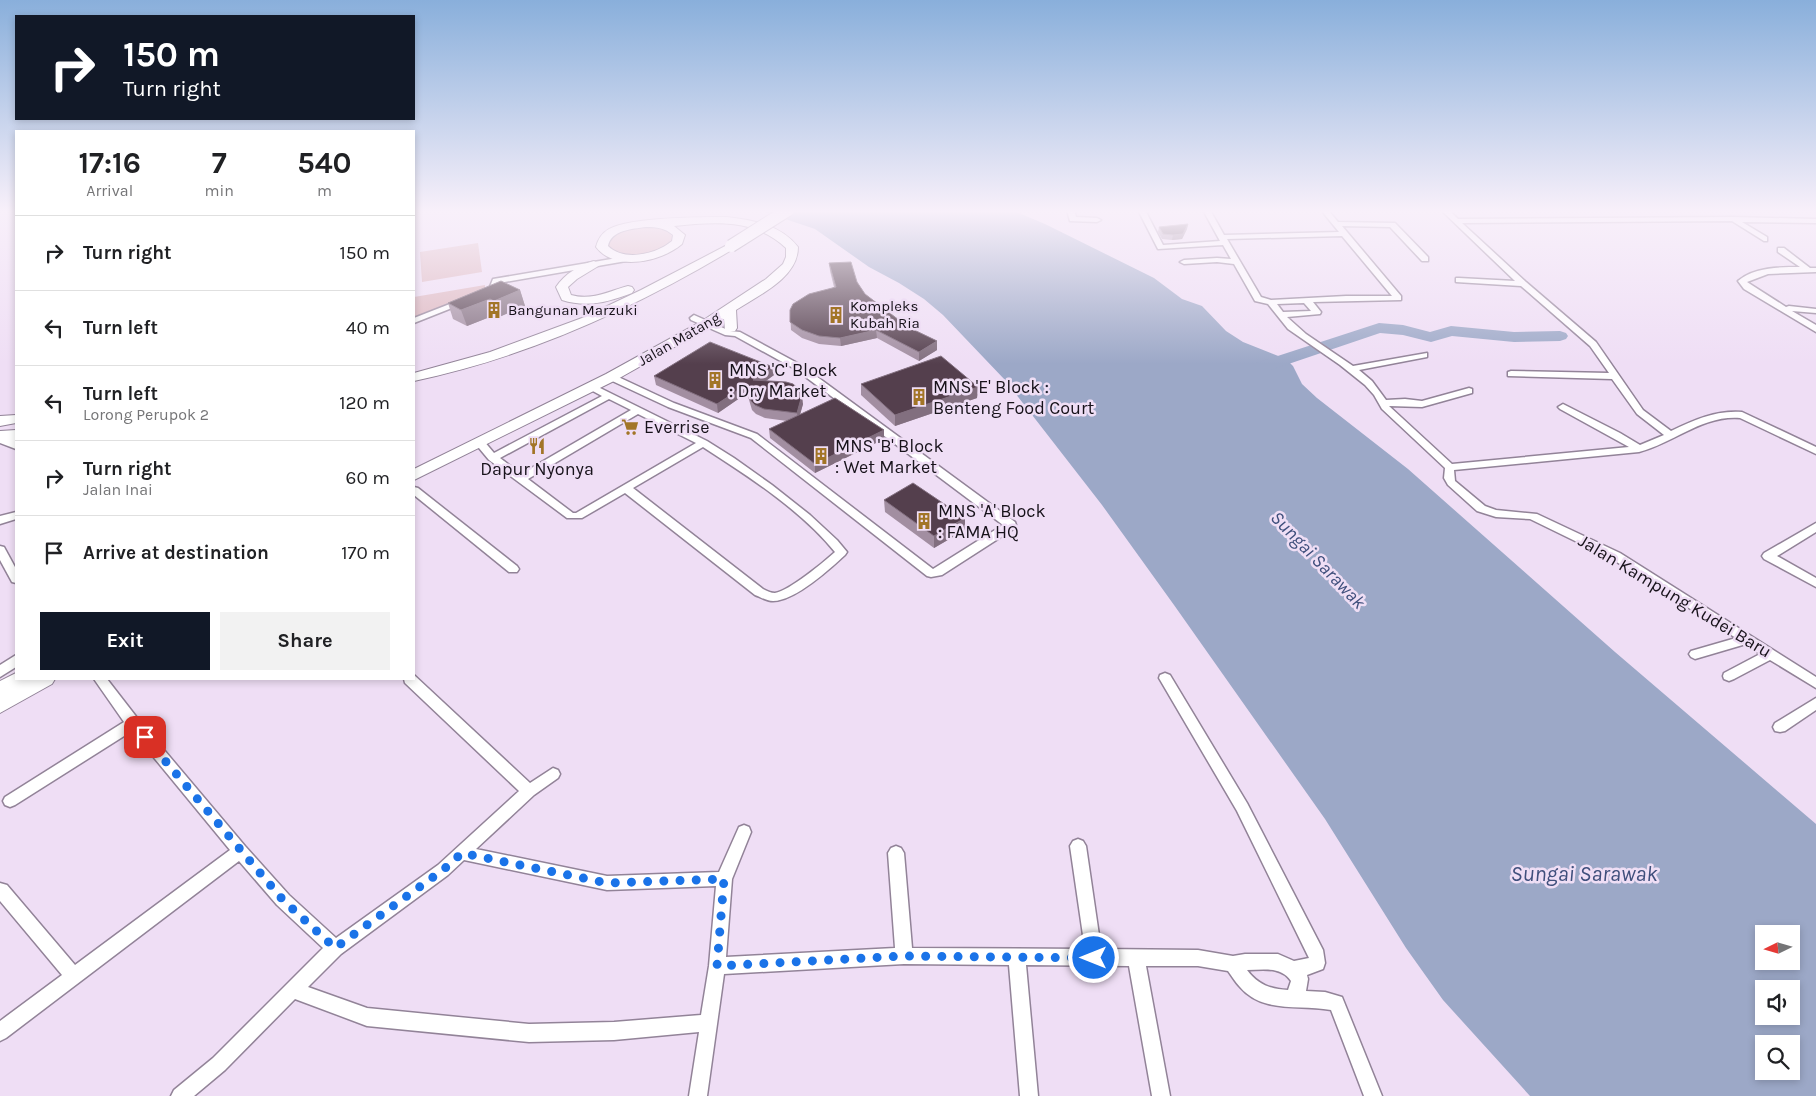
<!DOCTYPE html>
<style>
:root{--surface:#fff;--page:#f2f2f2;--text:#202124;--muted:#757577;--line:#e0e0e0;--accent:#111827}
body{margin:0;font-family:Karla,sans-serif;background:var(--page);color:var(--text);height:100vh;display:flex;flex-direction:column;font-size:19px;white-space:nowrap}
*{box-sizing:border-box;margin:0}
p{font-size:16px;color:var(--muted)}
.icon{flex:none;width:28px;height:28px;fill:none;stroke:currentColor;stroke-width:2;stroke-linecap:round;stroke-linejoin:round}
.map{position:relative;flex:1;overflow:hidden}
.sheet{position:absolute;left:15px;top:130px;width:400px;height:550px;display:flex;flex-direction:column;background:var(--surface);border-radius:0px;box-shadow:0 2px 8px #0003}
.sheet>*{flex:none}
.banner{position:absolute;left:15px;top:15px;width:400px;height:105px;border-radius:0px;box-shadow:0 2px 8px #0003;background:#111827;color:#fff;overflow:hidden}
.needle{width:32px;rotate:265deg}
.fabs{position:absolute;left:1755px;top:925px;display:grid;gap:10px}
.fabs a{display:grid;place-items:center;width:45px;height:45px;border-radius:0px;background:var(--surface);box-shadow:0 2px 8px #0003;font-size:25px}
.pin{position:absolute;display:grid;place-items:center;width:42px;height:42px;color:#fff;margin:-21px;border-radius:10px;box-shadow:0 2px 8px #0006}
.me{position:absolute;width:55px;margin:-28px;rotate:270deg;stroke-linejoin:round;filter:drop-shadow(0 0 4px #0008)}
.turn{display:flex;align-items:center;gap:18px;height:105px;padding:0 25px;font-size:22px}
.turn .icon{width:65px;height:65px;stroke-width:2.5}
.turn b{display:block;font-size:35px;line-height:42px}
.eta{display:flex;justify-content:space-evenly;align-items:center;height:85px;text-align:center}
.eta b{font-size:30px;font-weight:700;line-height:35px}
.cta{display:flex;gap:10px;margin-top:auto;padding:10px 25px}
.cta a{flex:1;height:58px;border-radius:0px;background:var(--accent);color:#fff;font-size:20px;font-weight:700;line-height:58px;text-align:center}
.cta a+a{background:var(--page);color:var(--text)}
ul{padding:0;list-style:none}
li{display:flex;align-items:center;gap:15px;height:75px;padding:0 25px;border-top:1px solid var(--line)}
li div{flex:1}
li b{display:block;font-size:19px}
li em{font-style:normal}
.map>svg:first-child{display:block}
.green{fill:#dcb5bd}
.water{fill:#9ca8c7;fill-rule:evenodd}
.lines{fill:none;stroke-linecap:round;stroke-linejoin:round}
.river{fill:#9ca8c7;fill-rule:evenodd}
.street-casing{stroke:#928398;stroke-width:3}
.secondary-casing{stroke:#928398;stroke-width:3}
.primary-casing{stroke:#928398;stroke-width:2}
.street{fill:#fff;fill-rule:evenodd}
.secondary{fill:#fff;fill-rule:evenodd}
.primary{fill:#fff;fill-rule:evenodd}
.primary-bridge-casing{stroke:#928398;stroke-width:14;stroke-linecap:butt}
.primary-bridge{stroke:#fff;stroke-width:12}
.wall{fill:#a28ea1}
.shaded-wall{fill:#826f7f}
.building{fill:#543f4d;stroke:#826f7f}
.route{stroke:#1a73e8;stroke-width:9;stroke-dasharray:0 16.2}
.labels{text-anchor:middle;dominant-baseline:central;stroke-width:5;stroke-linejoin:round;paint-order:stroke}
.far-poi-label{font-size:15px;fill:#17121a;stroke:#efdef5;text-anchor:start}
.far-street-label{font-size:15px;fill:#17121a;stroke:#efdef5}
.poi-label{font-size:18px;fill:#17121a;stroke:#efdef5;text-anchor:start}
.street-label{font-size:18px;fill:#17121a;stroke:#efdef5}
.water-label{font-size:19px;font-style:italic;fill:#3f4f7c;stroke:#efdef5}
.near-water-label{font-size:22px;font-style:italic;fill:#3f4f7c;stroke:#efdef5}
</style>
<div class="map">
<svg width="1816" height="1096" viewBox="0 0 1816 1096">
<rect width="100%" height="100%" fill="#efdef5"/>
<g class="green">
<path d="M647 227C656 228 666 228 672 236 670 256 621 260 609 246L608 243C617 230 632 228 647 227Z"/>
<polygon points="478,243 482,272 422,282 420,252"/>
<polygon points="485,285 485,289 414,317 414,297"/>
</g>
<path class="water" d="M758 210H1012L1045 224 1154 278 1182 299 1202 306 1226 331 1243 342 1286 359 1293 366 1302 384 1317 398 1408 469 1615 652 1816 824V1096H1530L1443 1000 1406 948 1325 819 1174 605 1102 505 1005 380 943 315 924 299 899 283 869 267 815 229ZM1764 934H1791V961H1764ZM1764 989H1791V1016H1764ZM1764 1044H1791V1071H1764Z"/>
<g class="lines">
<polygon class="river" points="1379,323 1403,325 1430,332 1451,326 1514,332 1560,331 1566,333 1568,336 1566,339 1560,341 1514,342 1452,336 1431,342 1403,335 1380,333 1265,372 1253,372 1251,368 1253,364"/>
<g class="street-casing">
<g id="street">
<polygon points="1067,210 1074,210 1076,217 1097,218 1101,220 1097,222 1070,221"/>
<path d="M1138 210H1145L1163 245 1220 241 1203 210H1210L1224 235 1339 232 1321 210H1328L1338 222 1395 223 1428 257V261H1422L1390 227 1342 226 1401 296V300L1313 302 1321 312 1320 314 1287 317 1306 334 1353 366 1427 353V357L1359 370 1372 381 1386 400 1405 399 1422 401 1469 388 1472 389V393L1422 407 1389 406 1452 464 1629 447 1560 409 1558 407 1563 404 1620 433 1640 445 1664 435 1637 414 1612 379 1508 376V372L1511 371 1609 373 1590 346 1521 286 1456 282V278H1459L1515 281 1441 210H1449L1458 219 1733 217 1816 219V223L1742 222 1767 237V241H1764L1732 221 1462 223 1526 282 1596 342 1643 410 1671 431C1694 420 1716 410 1742 412L1816 447V454L1740 418C1702 415 1674 443 1639 452L1454 470 1455 481 1485 506 1496 510 1537 514 1620 553 1816 677V688L1770 660 1734 679 1729 681 1724 679 1723 676 1724 673 1760 654 1746 644 1695 659 1691 657 1689 654 1691 651 1736 638 1612 559 1530 519 1496 517 1477 511 1448 485 1444 478 1445 468 1382 409 1374 395 1365 385 1340 365 1288 329 1268 304 1255 301 1234 264 1217 262 1184 264 1180 262 1184 260 1217 258 1231 259 1223 245 1158 249ZM1342 236 1392 296H1346L1271 300 1261 297 1227 239ZM1304 303 1311 311 1283 312 1277 304Z"/>
<path d="M1778 248H1784L1810 268H1816V272L1768 274 1747 282 1786 307 1789 306 1816 309V313L1792 311 1816 325V332L1744 289 1738 281C1754 267 1780 267 1800 267L1778 252Z"/>
<polygon points="629,256 633,258 632,260 499,283 495,292 485,295 481,293 489,289 493,279"/>
<polygon points="460,300 467,302 414,323 414,318"/>
<polygon points="694,315 730,331 740,332 801,365 1015,522 1016,525 1015,528 942,575 931,577 927,576 751,438 668,407 608,379 608,375 614,375 674,403 757,434 933,569 1003,525 795,369 735,336 725,335 691,320 690,318"/>
<path d="M592 384 707 441 734 458 772 485 810 515 837 540 847 552 845 555C830 569 795 601 773 601 767 601 760 597 755 595L625 493 582 518H567L489 460 474 442 475 440H483L494 453 602 396 589 389 587 387ZM609 399 631 410 521 474 500 458ZM638 414 696 443 576 513H573L528 479ZM703 447C748 476 801 510 835 552 824 562 789 591 775 593 771 593 767 591 763 589L633 488Z"/>
<polygon points="414,487 418,488 517,566 519,569 517,572 509,572 414,495"/>
<polygon points="16,512 16,519 0,524 0,516"/>
<polygon points="1816,523 1816,532 1777,556 1816,578 1816,587 1764,559 1762,556 1764,553"/>
<polygon points="0,546 4,547 16,569 16,583 12,582 0,560"/>
<polygon points="16,655 16,667 0,677 0,665"/>
<path d="M1165 673 1170 675 1247 803 1323 950 1325 963 1323 969 1307 975 1308 979 1306 991 1325 992 1342 997 1382 1096H1364L1331 1010C1300 1004 1263 1014 1240 987 1235 982 1232 976 1228 971L1198 966H1146L1170 1096H1152L1129 966 1026 965 1038 1096H1020L1009 965 904 964 724 974 707 1096H689L699 1032 614 1040 529 1042 367 1026 295 999 225 1070 194 1096H171L174 1090 213 1058 323 948 277 905 239 861 6 1038 0 1041V1021L62 975 0 901V883L7 885 75 965 230 850 132 731 15 805 10 807 5 805 3 801 5 797 124 722 94 679H107L138 719 245 846 289 895 336 938 438 865 519 791 405 683 404 679H414V675L530 783 553 768 558 770 560 774 558 778 534 795 476 849 607 876 719 872 739 827 744 825 749 827 751 832 732 879 726 957 895 948 888 853 891 848 896 846 901 848 904 853 912 948 1085 949 1070 846 1073 841 1078 839 1083 841 1086 846 1101 949 1198 950 1233 956 1245 954H1278L1294 961 1309 958 1237 811 1159 678 1160 675ZM464 860 607 890 716 886 709 966 701 1015 614 1022 529 1024 367 1008 308 987 341 954 448 875ZM1247 970C1263 970 1281 966 1291 981L1288 990C1271 989 1258 985 1247 970Z"/>
<polygon points="1816,698 1816,710 1785,731 1780,732 1775,731 1773,727 1775,723"/>
</g>
</g>
<g class="secondary-casing">
<polygon id="secondary" points="0,435 16,439 16,449 0,443"/>
</g>
<g class="primary-casing">
<g id="primary">
<path d="M727 217C753 220 781 225 798 247 798 278 759 295 736 310L737 328 735 331H725L724 319 616 380 414 480V469L606 374 702 321 766 279 783 264 786 257V248C754 218 715 222 674 226L685 235 682 244C661 262 615 272 596 247 598 239 602 233 609 229 631 217 700 217 727 217ZM646 227C657 227 665 228 673 235L672 241C657 254 624 262 608 246 611 230 632 229 646 227Z"/>
<path d="M731 243 737 246 735 248C635 308 528 357 414 381V373L490 352 582 318 641 290Z"/>
<path d="M594 261 600 265 577 279 568 287 571 295C592 301 609 291 628 286L632 287 634 290 632 293C608 302 587 308 562 300L556 287C565 274 579 265 594 261Z"/>
<polygon points="16,415 16,423 0,426 0,416"/>
<polygon points="16,430 16,440 0,441 0,431"/>
<polygon points="16,673 16,679 55,679 52,684 0,713 0,681"/>
</g>
</g>
<use href="#street" class="street"/>
<use href="#secondary" class="secondary"/>
<use href="#primary" class="primary"/>
<g class="primary-bridge-casing">
<polyline id="primary-bridge" points="731,246 788,210"/>
</g>
<use href="#primary-bridge" class="primary-bridge"/>
</g>
<g class="wall">
<polygon points="1188,224 1187,229 1182,239 1172,240 1162,239 1158,232 1159,227"/>
<polygon points="829,263 857,282 865,294 908,327 937,341 937,350 919,361 877,338 841,346 819,344 802,338 791,330 790,310 834,287 830,271"/>
<polygon points="520,290 525,306 499,317 495,315 467,326 453,319 448,303"/>
<polygon points="774,375 766,381 803,404 800,414 884,430 884,439 815,473 770,438 769,429 787,421 765,418 756,414 752,410 747,393 718,413 656,385 654,376"/>
<polygon points="861,384 978,387 977,398 895,426 861,395"/>
<polygon points="884,500 965,530 934,548 885,512"/>
</g>
<g class="shaded-wall">
<polygon points="1188,224 1187,229 1182,239 1172,240 1173,235"/>
<polygon points="520,290 525,306 499,317 494,301"/>
<polygon points="490,299 495,315 467,326 461,310"/>
<polygon points="876,330 877,338 841,346 840,338"/>
<polygon points="937,341 937,350 919,361 919,352"/>
<polygon points="773,367 774,375 754,389 753,380"/>
<polygon points="746,385 747,393 718,413 717,404"/>
<polygon points="978,387 977,398 895,426 895,415"/>
<polygon points="802,395 803,404 798,422 797,413"/>
<polygon points="884,430 884,439 815,473 815,464"/>
<polygon points="965,518 965,530 934,548 934,536"/>
</g>
<g class="building">
<polygon points="1188,224 1183,234 1173,235 1163,234 1159,227"/>
<polygon points="851,262 857,282 865,294 908,327 937,341 919,352 876,330 840,338 819,336 802,330 790,322 790,310 793,304 809,294 836,287 829,263"/>
<polygon points="501,281 520,290 494,301 490,299 461,310 448,303"/>
<polygon points="710,342 773,367 753,380 786,382 793,384 801,391 802,395 797,413 764,409 755,405 751,401 746,385 717,404 654,376"/>
<polygon points="941,356 978,387 895,415 861,384"/>
<polygon points="835,398 884,430 815,464 769,429"/>
<polygon points="913,483 965,518 934,536 884,500"/>
</g>
<linearGradient id="sky" x2="0" y2="1"><stop stop-color="#89afdb"/><stop offset="0.58" stop-color="#f8f0fa"/><stop offset="1" stop-color="#f8f0fa" stop-opacity="0"/></linearGradient>
<rect width="1816" height="364" fill="url(#sky)"/>
<g class="lines">
<polyline class="route" points="145,737 283,900 335,948 443,870 462,853 607,883 724,879 717,966 904,956 1094,958"/>
</g>
<defs>
<g id="building-bare" transform="scale(1.35)"><path d="M-4-6H4V6H1V3H-1V6H-4ZM-2.5-4.3h1.7v1.8h-1.7ZM.8-4.3h1.7v1.8H.8ZM-2.5-1h1.7V.8h-1.7ZM.8-1h1.7V.8H.8Z" fill="#a27527" stroke="#efdef5" stroke-width="2.5" paint-order="stroke"/></g>
<g id="supermarket-bare" transform="scale(1.35)"><path d="M-6-5.5h2.5l.6 2H6L4.5 2H-2.5L-4.4-4H-6ZM-1.5 3.2a1.3 1.3 0 1 0 .1 0ZM3 3.2a1.3 1.3 0 1 0 .1 0Z" fill="#a27527" stroke="#efdef5" stroke-width="2.5" paint-order="stroke"/></g>
<g id="restaurant-bare" transform="scale(1.35)"><path d="M-5-6h1v4h1v-4h1v4h1v-4h1v5L-1.5 .5V6h-2V.5L-5-1ZM5-6V6H3V1.5H1.5Q1.5-4 5-6Z" fill="#a27527" stroke="#efdef5" stroke-width="2.5" paint-order="stroke"/></g>
</defs>
<g fill-rule="evenodd">
<use href="#building-bare" x="494" y="310"/>
<use href="#building-bare" x="836" y="315"/>
<use href="#building-bare" x="715" y="380"/>
<use href="#building-bare" x="919" y="397"/>
<use href="#supermarket-bare" x="630" y="427"/>
<use href="#restaurant-bare" x="537" y="446"/>
<use href="#building-bare" x="821" y="456"/>
<use href="#building-bare" x="924" y="521"/>
</g>
<g class="labels">
<g class="far-poi-label">
<text x="850" y="306">Kompleks<tspan x="850" dy="17">Kubah Ria</tspan></text>
<text x="508" y="310">Bangunan Marzuki</text>
</g>
<g class="far-street-label">
<text transform="translate(679 339) rotate(-30)">Jalan Matang</text>
</g>
<g class="poi-label">
<text x="729" y="370">MNS 'C' Block<tspan x="729" dy="21">: Dry Market</tspan></text>
<text x="933" y="387">MNS 'E' Block :<tspan x="933" dy="21">Benteng Food Court</tspan></text>
<text x="644" y="427">Everrise</text>
<text x="835" y="446">MNS 'B' Block<tspan x="835" dy="21">: Wet Market</tspan></text>
<text x="537" y="469" text-anchor="middle">Dapur Nyonya</text>
<text x="938" y="511">MNS 'A' Block<tspan x="938" dy="21">: FAMA HQ</tspan></text>
</g>
<g class="street-label">
<text transform="translate(1675 596) rotate(31)">Jalan Kampung Kudei Baru</text>
</g>
<g class="water-label">
<text transform="translate(1318 560) rotate(46)">Sungai Sarawak</text>
</g>
<g class="near-water-label">
<text x="1584" y="874">Sungai Sarawak</text>
</g>
</g>
</svg>
<div class="fabs">
<a><svg class="needle" viewBox="-14 -14 28 28"><path d="M0-13l5 13h-10z" fill="#e53935"/><path d="M0 13l5-13h-10z" fill="#757577"/></svg></a>
<a><svg class="icon" aria-label="sound" viewBox="0 0 24 24"><path d="M4 9h4l5-4v14l-5-4H4zM17 9q2 3 0 6"/></svg></a>
<a><svg class="icon" aria-label="search" viewBox="0 0 24 24"><circle cx="10" cy="10" r="6"/><path d="M15 15l6 6"/></svg></a>
</div>
<div class="pin" style="left:145px;top:737px;background:#d93025"><svg class="icon" aria-label="arrive" viewBox="0 0 24 24"><path d="M6 21V4h12l-3 4 3 4H6"/></svg></div>
<svg class="me" style="left:1094px;top:958px" viewBox="-20 -20 40 40"><circle r="17" fill="#1a73e8" stroke="#fff" stroke-width="3"/><path d="M0-11L8 9 0 5-8 9z" fill="#fff"/></svg>
<div class="banner">
<div class="turn"><svg class="icon" aria-label="right" viewBox="0 0 24 24"><path d="M7 20v-9h11M14 6l5 5-5 5"/></svg><div><b>150 m</b>Turn right</div></div>
</div>
<section class="sheet">
<div class="eta">
<div><b>17:16</b><p>Arrival</p></div>
<div><b>7</b><p>min</p></div>
<div><b>540</b><p>m</p></div>
</div>
<ul>
<li><svg class="icon" aria-label="right" viewBox="0 0 24 24"><path d="M7 20v-9h11M14 6l5 5-5 5"/></svg><div><b>Turn right</b></div><em>150 m</em></li>
<li><svg class="icon" aria-label="left" viewBox="0 0 24 24"><path d="M17 20v-9H6M10 6l-5 5 5 5"/></svg><div><b>Turn left</b></div><em>40 m</em></li>
<li><svg class="icon" aria-label="left" viewBox="0 0 24 24"><path d="M17 20v-9H6M10 6l-5 5 5 5"/></svg><div><b>Turn left</b><p>Lorong Perupok 2</p></div><em>120 m</em></li>
<li><svg class="icon" aria-label="right" viewBox="0 0 24 24"><path d="M7 20v-9h11M14 6l5 5-5 5"/></svg><div><b>Turn right</b><p>Jalan Inai</p></div><em>60 m</em></li>
<li><svg class="icon" aria-label="arrive" viewBox="0 0 24 24"><path d="M6 21V4h12l-3 4 3 4H6"/></svg><div><b>Arrive at destination</b></div><em>170 m</em></li>
</ul>
<div class="cta"><a>Exit</a><a>Share</a></div>
</section>
</div>
